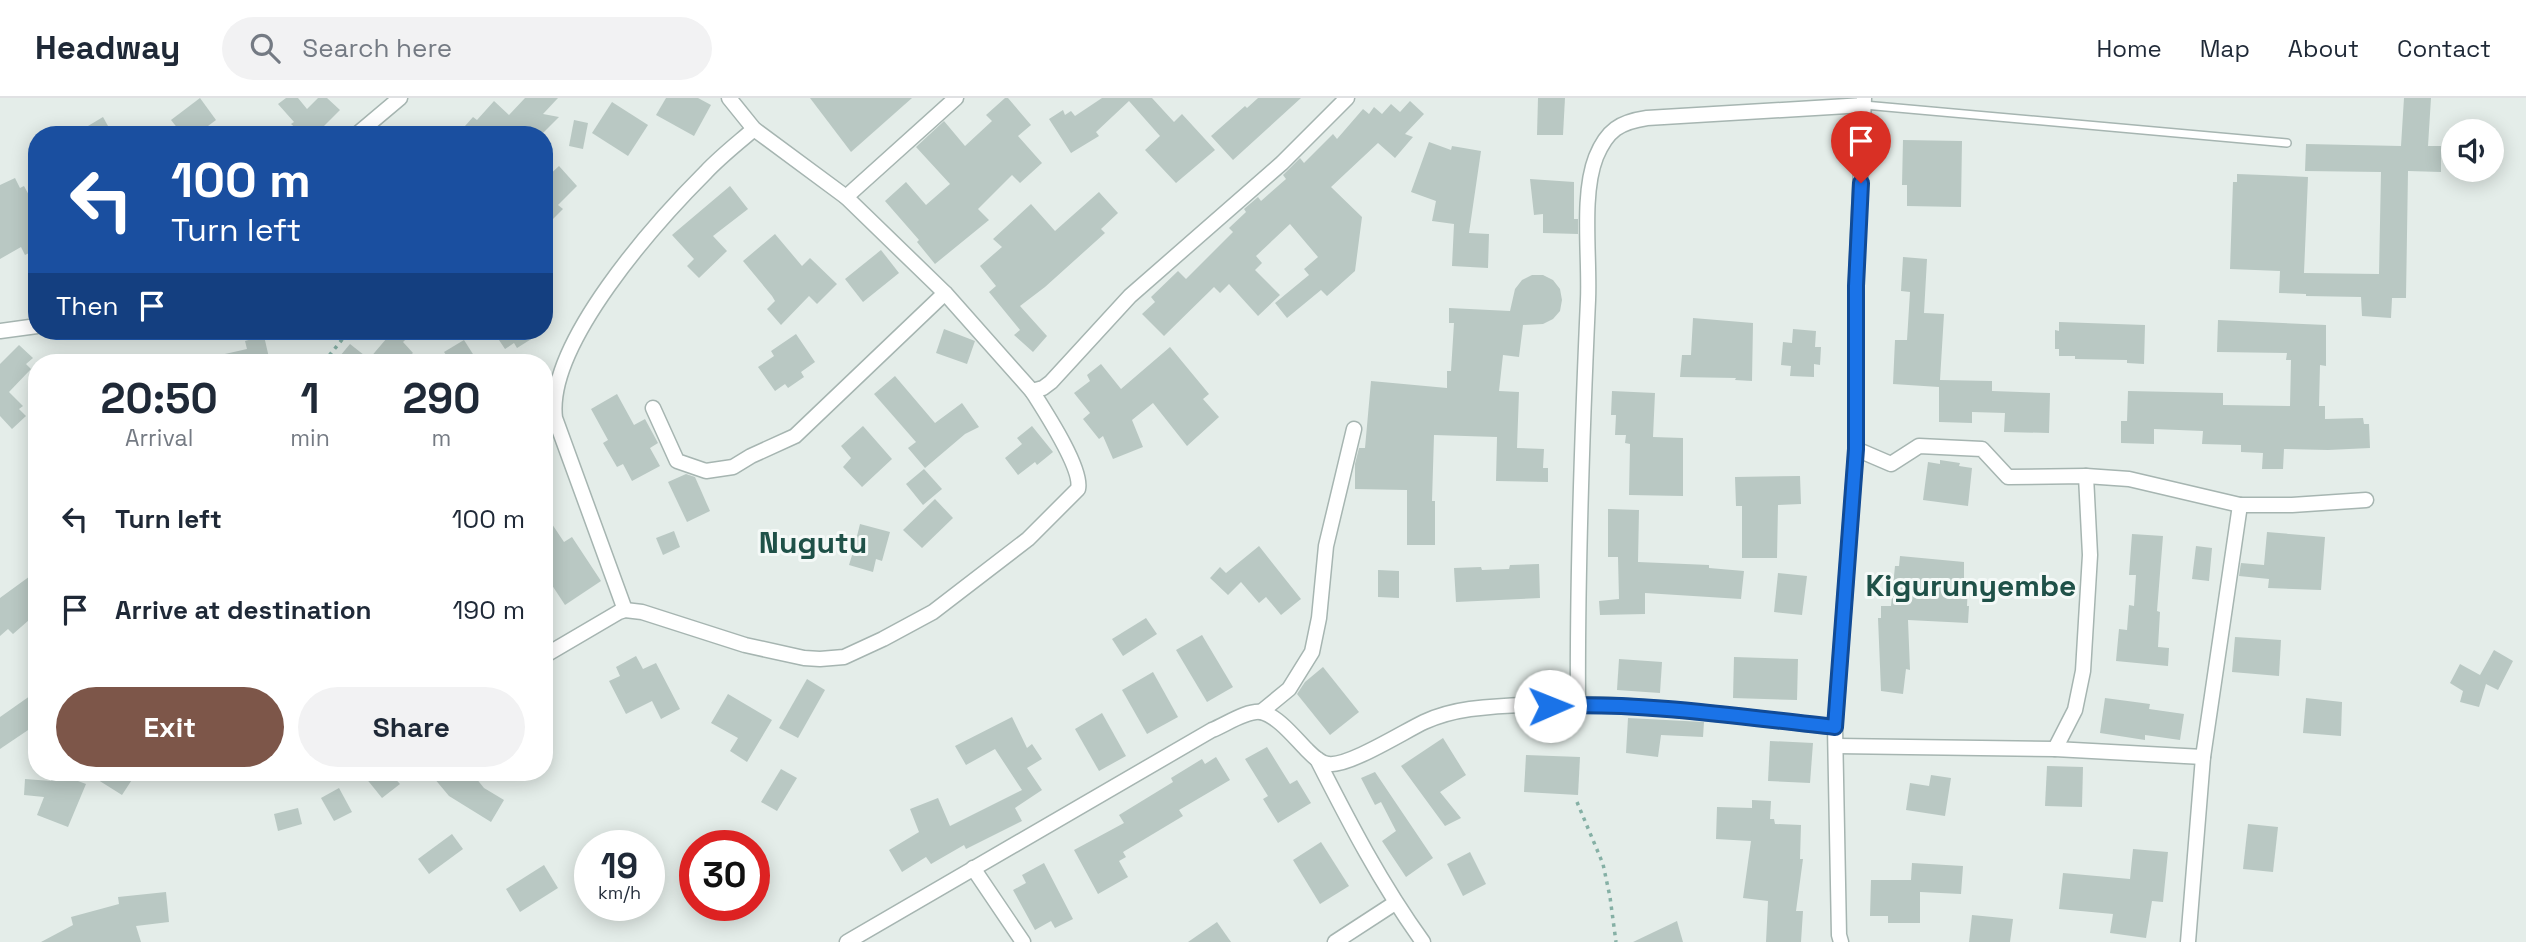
<!DOCTYPE html>
<style>
:root{--surface:#fff;--page:#f2f2f3;--text:#1f2937;--muted:#747a83;--line:#e0e1e3;--accent:#7d5649}
body{margin:0;font-family:"Space Grotesk",sans-serif;background:var(--page);color:var(--text);height:100vh;display:flex;flex-direction:column;font-size:26px;white-space:nowrap}
*{box-sizing:border-box;margin:0}
p{font-size:23px;color:var(--muted)}
.icon{flex:none;width:38px;height:38px;fill:none;stroke:currentColor;stroke-width:2;stroke-linecap:round;stroke-linejoin:round}
.map{position:relative;flex:1;overflow:hidden}
.drawer{position:absolute;left:28px;top:256px;width:525px;height:427px;display:flex;flex-direction:column;background:var(--surface);border-radius:28px;box-shadow:0 4px 18px #0003}
.drawer>*{flex:none}
.top-card{position:absolute;left:28px;top:28px;width:525px;height:214px;border-radius:28px;box-shadow:0 4px 18px #0003;background:#1a4fa0;color:#fff;overflow:hidden}
.fabs{position:absolute;left:2441px;top:21px;display:grid;gap:14px}
.fabs a{display:grid;place-items:center;width:63px;height:63px;border-radius:50%;background:var(--surface);box-shadow:0 4px 18px #0003;font-size:35px}
.speed{position:absolute;left:574px;top:732px;display:flex;gap:14px;font-size:35px;font-weight:700;text-align:center}
.speed>*{display:grid;place-content:center;width:91px;height:91px;border-radius:50%;background:var(--surface);box-shadow:0 4px 18px #0003;line-height:1}
.speed small{font-size:18px;font-weight:400}
.speed .limit{border:10px solid #d22;background:#fff;color:#111}
.pin{position:absolute;display:grid;place-items:center;width:60px;height:60px;color:#fff;margin:-72px -30px;border-radius:50% 50% 50% 0;rotate:-45deg;box-shadow:0 0 7px #0007}
.pin .icon{rotate:45deg}
.me{position:absolute;width:77px;margin:-38px;rotate:89deg;stroke-linejoin:round;filter:drop-shadow(0 0 5px #0008)}
.turn{display:flex;align-items:center;gap:24px;height:147px;padding:0 28px;font-size:32px}
.turn .icon{width:91px;height:91px;stroke-width:2.5}
.turn b{display:block;font-size:49px;line-height:60px}
.then{display:flex;align-items:center;height:66px;padding:0 28px;background:#0003;gap:14px;font-size:26px}
.eta{display:flex;justify-content:space-evenly;align-items:center;height:119px;text-align:center}
.eta b{font-size:42px;font-weight:700;line-height:49px}
.cta{display:flex;gap:14px;margin-top:auto;padding:14px 28px}
.cta a{flex:1;height:80px;border-radius:42px;background:var(--accent);color:#fff;font-size:28px;font-weight:700;line-height:80px;text-align:center}
.cta a+a{background:var(--page);color:var(--text)}
ul{padding:0;list-style:none}
li{display:flex;align-items:center;gap:21px;height:91px;padding:0 28px}
li div{flex:1}
li b{display:block;font-size:26px}
li em{font-style:normal}
header{display:flex;align-items:center;gap:42px;box-sizing:border-box;height:98px;padding:0 35px;background:var(--surface);border-bottom:2px solid var(--line)}
header strong{font-size:33px}
nav{display:flex;gap:38px;margin-inline-start:auto;font-size:24px}
.search{width:490px;height:63px;background:var(--page);display:flex;align-items:center;gap:18px;box-sizing:border-box;padding:0 24px;border-radius:38px;color:var(--muted);font-size:26px}
.map>svg:first-child{display:block}
.building{fill:#b9c8c3}
.lines{fill:none;stroke-linecap:round;stroke-linejoin:round}
.lane-casing{stroke:#a6b5b1;stroke-width:10}
.street-casing{stroke:#a6b5b1;stroke-width:17}
.path{stroke:#85b0a5;stroke-width:3.5;stroke-dasharray:3.5 5;stroke-linecap:butt}
.lane{stroke:#fff;stroke-width:7}
.street{stroke:#fff;stroke-width:14}
.route-casing{stroke:#114b97;stroke-width:18}
.route{stroke:#1a73e8;stroke-width:12}
.labels{text-anchor:middle;dominant-baseline:central;stroke-width:6;stroke-linejoin:round;paint-order:stroke}
.quarter-label{font-size:30px;font-weight:bold;fill:#1f5148;stroke:#f4f9f7}
</style>
<header>
<strong>Headway</strong>
<div class="search"><svg class="icon" aria-label="search" viewBox="0 0 24 24"><circle cx="10" cy="10" r="6"/><path d="M15 15l6 6"/></svg>Search here</div>
<nav><a>Home</a><a>Map</a><a>About</a><a>Contact</a></nav>
</header>
<div class="map">
<svg width="2526" height="844" viewBox="0 0 2526 844">
<rect width="100%" height="100%" fill="#e4ede9"/>
<g class="building">
<polygon points="200,0 216,22 196,37 183,37 171,22"/>
<polygon points="286,0 298,0 307,11 318,0 327,0 340,12 315,37 304,37 291,26 294,24 278,6"/>
<polygon points="525,0 558,0 543,16 559,19 541,37 457,37 473,19 477,22 494,3 509,17"/>
<polygon points="666,0 698,0 711,7 694,38 656,17"/>
<polygon points="810,0 912,0 851,54"/>
<polygon points="1005,0 1008,0 1031,27 1018,38 1042,65 1020,85 1012,77 978,111 989,122 935,166 917,144 919,142 885,103 906,84 926,107 950,86 916,49 944,23 965,48 992,23 986,17"/>
<polygon points="1102,0 1152,0 1174,24 1182,16 1215,52 1176,85 1145,52 1160,38 1129,3 1096,34 1099,38 1071,55 1049,21 1063,12 1065,17 1071,13 1075,18"/>
<polygon points="1258,0 1301,0 1233,62 1211,38 1245,8 1247,10"/>
<polygon points="1538,0 1565,0 1563,37 1537,37"/>
<polygon points="2404,0 2431,0 2428,48 2441,48 2441,74 2408,73 2406,200 2392,200 2391,220 2362,218 2361,199 2306,198 2306,196 2279,195 2280,173 2230,171 2233,84 2237,84 2237,76 2263,77 2308,79 2304,175 2379,176 2381,74 2305,73 2306,46 2401,48"/>
<polygon points="1410,3 1424,16 1405,36 1413,39 1395,60 1378,45 1331,89 1362,119 1355,173 1327,198 1321,192 1287,220 1275,205 1309,177 1304,171 1318,159 1290,126 1256,158 1262,165 1255,172 1280,197 1258,218 1229,186 1220,195 1214,189 1164,238 1142,216 1155,204 1151,199 1178,173 1186,181 1233,134 1229,130 1246,114 1244,111 1258,99 1261,103 1286,81 1283,77 1300,60 1304,65 1333,36 1337,41 1363,11 1369,16 1374,9 1382,16 1391,6 1400,14"/>
<polygon points="612,4 648,27 628,58 592,35"/>
<polygon points="103,19 113,37 73,37"/>
<polygon points="574,22 588,25 583,51 569,48"/>
<polygon points="1903,42 1962,43 1961,109 1907,108 1907,87 1902,87"/>
<polygon points="1429,44 1451,52 1452,48 1481,53 1469,135 1489,136 1488,170 1452,168 1454,126 1432,123 1436,103 1411,94"/>
<polygon points="559,68 577,88 558,107 563,111 544,130 544,82"/>
<polygon points="15,80 20,90 24,88 37,112 37,151 25,157 21,149 0,161 0,87"/>
<polygon points="1530,81 1574,84 1574,121 1578,121 1578,136 1543,135 1543,116 1534,117"/>
<polygon points="730,88 748,111 713,138 727,153 699,180 687,168 694,161 672,137"/>
<polygon points="1099,94 1118,115 1101,131 1105,135 1045,189 1020,208 1047,238 1033,254 1014,237 1020,232 989,194 996,188 980,168 1002,149 993,141 1031,106 1055,133"/>
<polygon points="775,136 802,168 810,160 837,186 817,206 809,198 781,227 767,211 775,203 772,198 743,163"/>
<polygon points="881,152 899,175 863,204 845,181"/>
<polygon points="1903,159 1927,161 1924,215 1944,216 1940,282 1992,283 1992,293 2050,295 2049,335 2004,334 2005,315 1972,314 1972,325 1939,324 1939,289 1893,286 1895,242 1907,242 1910,194 1901,193"/>
<polygon points="1532,177 1543,177 1553,182 1560,191 1562,202 1560,213 1553,221 1543,226 1523,227 1519,259 1503,257 1499,293 1519,294 1517,350 1544,351 1543,370 1548,370 1548,384 1496,383 1497,339 1434,337 1432,403 1435,403 1435,447 1407,447 1407,392 1355,391 1355,366 1359,350 1365,350 1371,283 1447,290 1447,273 1451,273 1454,225 1449,225 1449,210 1510,213 1515,191 1522,182"/>
<polygon points="1693,220 1753,225 1752,283 1735,282 1736,280 1680,279 1682,257 1691,257"/>
<polygon points="2218,222 2326,227 2326,268 2320,267 2319,308 2325,308 2325,321 2363,320 2364,326 2369,326 2370,350 2328,352 2284,351 2283,371 2262,371 2263,355 2241,354 2241,347 2202,346 2203,333 2154,331 2154,346 2121,345 2121,323 2127,323 2128,293 2223,295 2223,307 2290,308 2291,262 2286,262 2287,255 2217,254"/>
<polygon points="2059,224 2145,227 2144,266 2127,265 2127,262 2075,261 2075,258 2059,258 2059,251 2055,251 2055,232 2059,233"/>
<polygon points="944,231 975,243 967,266 936,255"/>
<polygon points="1793,231 1816,233 1815,249 1821,249 1820,267 1814,266 1814,279 1790,278 1791,268 1781,267 1783,244 1792,245"/>
<polygon points="393,233 414,233 403,244 413,255 403,264 335,264 350,246 369,261"/>
<polygon points="493,233 544,233 517,250 514,245 505,251"/>
<polygon points="796,236 815,264 801,274 804,279 788,290 785,286 775,293 758,269 774,258 771,253"/>
<polygon points="264,238 270,264 217,264 216,258 247,251 245,243"/>
<polygon points="464,242 478,264 451,264 444,254"/>
<polygon points="19,247 33,260 26,266 31,271 9,294 23,308 19,311 26,318 12,331 0,318 0,266"/>
<polygon points="1170,249 1209,296 1203,301 1219,319 1187,348 1153,305 1132,322 1143,349 1113,361 1103,338 1099,341 1083,321 1090,315 1074,295 1090,283 1087,277 1101,266 1121,291"/>
<polygon points="895,278 935,325 962,305 979,329 965,336 925,370 908,350 916,344 874,296"/>
<polygon points="1612,293 1655,295 1653,339 1683,340 1683,398 1629,397 1630,346 1625,345 1626,337 1615,337 1616,317 1611,317"/>
<polygon points="617,296 634,327 645,321 658,345 650,350 660,368 632,383 623,366 617,369 603,345 608,342 591,311"/>
<polygon points="863,328 892,361 862,389 843,369 851,360 841,348"/>
<polygon points="1032,328 1053,354 1037,367 1035,364 1018,377 1005,360 1022,346 1017,340"/>
<polygon points="1940,362 1960,365 1959,368 1972,370 1968,408 1923,402 1928,364 1940,366"/>
<polygon points="924,371 942,391 923,407 906,386"/>
<polygon points="686,376 695,379 710,413 687,424 668,384"/>
<polygon points="1800,378 1801,406 1778,407 1777,460 1742,460 1742,408 1736,408 1735,379"/>
<polygon points="935,401 953,420 922,450 903,432"/>
<polygon points="1608,411 1639,412 1638,464 1709,467 1709,470 1744,473 1741,501 1645,495 1645,516 1600,517 1599,503 1619,501 1618,459 1608,459"/>
<polygon points="544,414 564,444 572,439 601,483 565,507 544,475"/>
<polygon points="860,426 890,434 882,463 876,461 873,474 849,467 853,454 847,453 851,437 857,438"/>
<polygon points="674,433 680,449 663,457 656,440"/>
<polygon points="2267,434 2325,439 2321,492 2268,490 2269,481 2239,478 2241,465 2264,467"/>
<polygon points="2132,436 2163,438 2157,513 2160,514 2158,549 2169,550 2168,568 2116,563 2119,531 2127,532 2129,507 2134,508 2136,477 2129,477"/>
<polygon points="1259,448 1301,501 1281,517 1266,499 1259,505 1241,484 1228,497 1210,480 1220,469 1226,475"/>
<polygon points="2196,448 2212,450 2209,483 2192,481"/>
<polygon points="1900,458 1964,464 1964,486 1968,486 1967,508 1969,508 1968,525 1908,522 1910,572 1906,571 1903,596 1881,593 1878,520 1881,520 1881,508 1891,508 1895,468 1899,468"/>
<polygon points="1539,466 1540,500 1456,504 1454,470 1481,469 1482,472 1509,471 1510,467"/>
<polygon points="1378,472 1399,473 1399,500 1378,499"/>
<polygon points="37,473 37,515 13,536 8,531 0,538 0,500"/>
<polygon points="1778,475 1807,478 1802,517 1774,514"/>
<polygon points="1146,520 1157,536 1123,558 1112,541"/>
<polygon points="1202,537 1233,589 1207,604 1176,552"/>
<polygon points="2235,539 2281,542 2279,578 2232,574"/>
<polygon points="2494,552 2513,563 2498,592 2486,586 2479,609 2460,604 2463,593 2450,585 2460,566 2480,577"/>
<polygon points="636,558 643,571 656,565 680,611 661,621 652,603 626,616 609,583 620,578 616,569"/>
<polygon points="1734,559 1798,561 1797,602 1733,600"/>
<polygon points="1619,561 1662,564 1660,595 1617,592"/>
<polygon points="1323,569 1359,614 1330,637 1297,596 1305,584"/>
<polygon points="1153,574 1178,619 1147,636 1122,592"/>
<polygon points="807,581 825,592 798,640 779,630"/>
<polygon points="37,593 37,626 0,651 0,619"/>
<polygon points="728,596 772,622 747,664 730,653 738,640 711,625"/>
<polygon points="2105,600 2150,606 2149,611 2184,616 2180,642 2145,637 2145,642 2100,635"/>
<polygon points="2306,600 2342,604 2341,638 2303,635"/>
<polygon points="1102,615 1126,658 1099,673 1075,631"/>
<polygon points="1012,619 1027,650 1032,646 1042,661 1027,670 1042,692 1015,710 1022,723 966,751 964,747 931,766 926,759 902,774 889,752 919,734 910,711 938,700 950,728 1022,692 995,651 966,667 955,648"/>
<polygon points="1628,620 1704,624 1703,639 1661,637 1658,659 1626,655"/>
<polygon points="1443,640 1466,677 1440,694 1461,720 1445,728 1401,668"/>
<polygon points="1770,643 1813,645 1810,685 1768,683"/>
<polygon points="1267,649 1290,686 1297,682 1311,705 1278,725 1263,701 1268,698 1245,661"/>
<polygon points="1526,657 1580,659 1578,697 1524,694"/>
<polygon points="1216,659 1230,682 1179,712 1183,718 1123,754 1126,759 1119,763 1128,779 1098,796 1074,752 1124,725 1119,717 1173,684 1171,680 1202,661 1205,666"/>
<polygon points="2047,668 2083,669 2082,709 2045,708"/>
<polygon points="781,671 797,680 777,713 761,704"/>
<polygon points="54,674 86,686 68,729 37,717 44,699 24,697 25,681 51,683"/>
<polygon points="119,674 137,674 122,697 87,675 117,677"/>
<polygon points="361,674 389,674 400,686 382,700"/>
<polygon points="429,674 471,674 484,690 504,702 491,724 449,698"/>
<polygon points="1375,674 1433,760 1406,779 1382,743 1396,733 1381,704 1375,707 1361,680"/>
<polygon points="1931,677 1951,680 1945,718 1906,712 1910,685 1929,688"/>
<polygon points="339,690 352,714 334,723 321,700"/>
<polygon points="1752,702 1771,703 1770,721 1774,721 1775,726 1801,727 1800,761 1803,761 1796,813 1803,813 1801,844 1766,844 1768,803 1743,800 1751,743 1716,741 1717,709 1752,710"/>
<polygon points="298,710 302,726 278,733 274,716"/>
<polygon points="2248,726 2278,729 2273,774 2243,771"/>
<polygon points="452,736 463,751 429,776 418,761"/>
<polygon points="1321,744 1349,788 1320,806 1293,762"/>
<polygon points="2133,751 2168,754 2163,804 2152,803 2146,840 2110,835 2113,816 2059,811 2063,775 2130,781"/>
<polygon points="1470,754 1486,786 1463,798 1447,766"/>
<polygon points="1044,765 1073,821 1055,830 1051,823 1035,832 1013,792 1026,785 1022,777"/>
<polygon points="1912,765 1963,768 1961,796 1920,794 1920,825 1888,825 1888,818 1870,818 1871,782 1911,782"/>
<polygon points="544,767 558,790 520,814 506,791"/>
<polygon points="166,794 169,824 136,828 141,844 41,844 73,827 71,819 119,806 118,799"/>
<polygon points="1972,817 2013,821 2010,844 1969,844"/>
<polygon points="1677,823 1683,844 1633,844"/>
<polygon points="1217,824 1231,844 1188,844"/>
</g>
<g class="lines">
<g class="lane-casing">
<polyline id="lane" points="1864,7 2287,45"/>
</g>
<g class="street-casing">
<g id="street">
<polyline points="729,0 754,31 846,99 945,195 1032,293 1043,290 1051,284 1130,198 1282,65 1347,0"/>
<polyline points="356,37 400,0"/>
<polyline points="846,99 956,0"/>
<polyline points="0,233 37,228"/>
<polyline points="653,310 677,363 706,373 733,369 751,358 795,338 945,195"/>
<polyline points="1856,351 1891,366 1919,348 1982,351 2008,379 2086,378 2129,381 2240,407 2292,407 2366,402"/>
<path d="M625 512 555 320C546 246 656 124 706 74 721 58 738 45 754 31"/>
<path d="M544 558 619 514 625 512 642 514 745 547 804 560 820 561 844 559 883 541 933 514 1028 441 1078 391C1083 371 1044 312 1032 293"/>
<path d="M1578 607C1577 472 1582 337 1588 202 1590 160 1581 97 1596 59 1607 32 1620 24 1647 20L1864 7"/>
<polyline points="1261,614 1289,591 1312,554 1319,520 1326,448 1354,331"/>
<polyline points="1837,648 2055,651 2203,659"/>
<polyline points="2055,651 2075,612 2083,573 2090,457 2086,378"/>
<path d="M1317 661C1349 724 1381 786 1423 844"/>
<polyline points="973,770 1023,844"/>
<path d="M847 844 1212 632C1225 627 1247 612 1261 614 1278 618 1295 640 1306 651 1312 657 1319 665 1328 666 1348 669 1403 634 1424 624 1437 618 1456 613 1470 611 1591 597 1715 616 1835 629"/>
<polyline points="1335,844 1395,805"/>
<polyline points="1841,844 1839,837 1835,629 1856,351 1856,188 1864,0"/>
<polyline points="2188,844 2203,659 2240,407"/>
</g>
</g>
<g class="path">
<polyline points="324,264 349,233"/>
<polyline points="1577,704 1603,766 1610,799 1616,844"/>
</g>
<use href="#lane" class="lane"/>
<use href="#street" class="street"/>
</g>
<g class="lines">
<g class="route-casing">
<path id="route" d="M1550 608C1645 604 1741 619 1835 629L1856 351V188L1861 85"/>
</g>
<use href="#route" class="route"/>
</g>
<g class="labels">
<g class="quarter-label">
<text x="813" y="444">Nugutu</text>
<text x="1971" y="487">Kigurunyembe</text>
</g>
</g>
</svg>
<div class="fabs">
<a><svg class="icon" aria-label="sound" viewBox="0 0 24 24"><path d="M4 9h4l5-4v14l-5-4H4zM17 9q2 3 0 6"/></svg></a>
</div>
<div class="speed"><div>19<small>km/h</small></div><div class="limit">30</div></div>
<div class="pin" style="left:1861px;top:85px;background:#d93025"><svg class="icon" aria-label="arrive" viewBox="0 0 24 24"><path d="M6 21V4h12l-3 4 3 4H6"/></svg></div>
<svg class="me" style="left:1550px;top:608px" viewBox="-20 -20 40 40"><circle r="19" fill="#fff"/><path d="M0-13L10 11 0 6-10 11z" fill="#1a73e8"/></svg>
<div class="top-card">
<div class="turn"><svg class="icon" aria-label="left" viewBox="0 0 24 24"><path d="M17 20v-9H6M10 6l-5 5 5 5"/></svg><div><b>100 m</b>Turn left</div></div>
<div class="then">Then<svg class="icon" aria-label="arrive" viewBox="0 0 24 24"><path d="M6 21V4h12l-3 4 3 4H6"/></svg></div>
</div>
<section class="drawer">
<div class="eta">
<div><b>20:50</b><p>Arrival</p></div>
<div><b>1</b><p>min</p></div>
<div><b>290</b><p>m</p></div>
</div>
<ul>
<li><svg class="icon" aria-label="left" viewBox="0 0 24 24"><path d="M17 20v-9H6M10 6l-5 5 5 5"/></svg><div><b>Turn left</b></div><em>100 m</em></li>
<li><svg class="icon" aria-label="arrive" viewBox="0 0 24 24"><path d="M6 21V4h12l-3 4 3 4H6"/></svg><div><b>Arrive at destination</b></div><em>190 m</em></li>
</ul>
<div class="cta"><a>Exit</a><a>Share</a></div>
</section>
</div>
